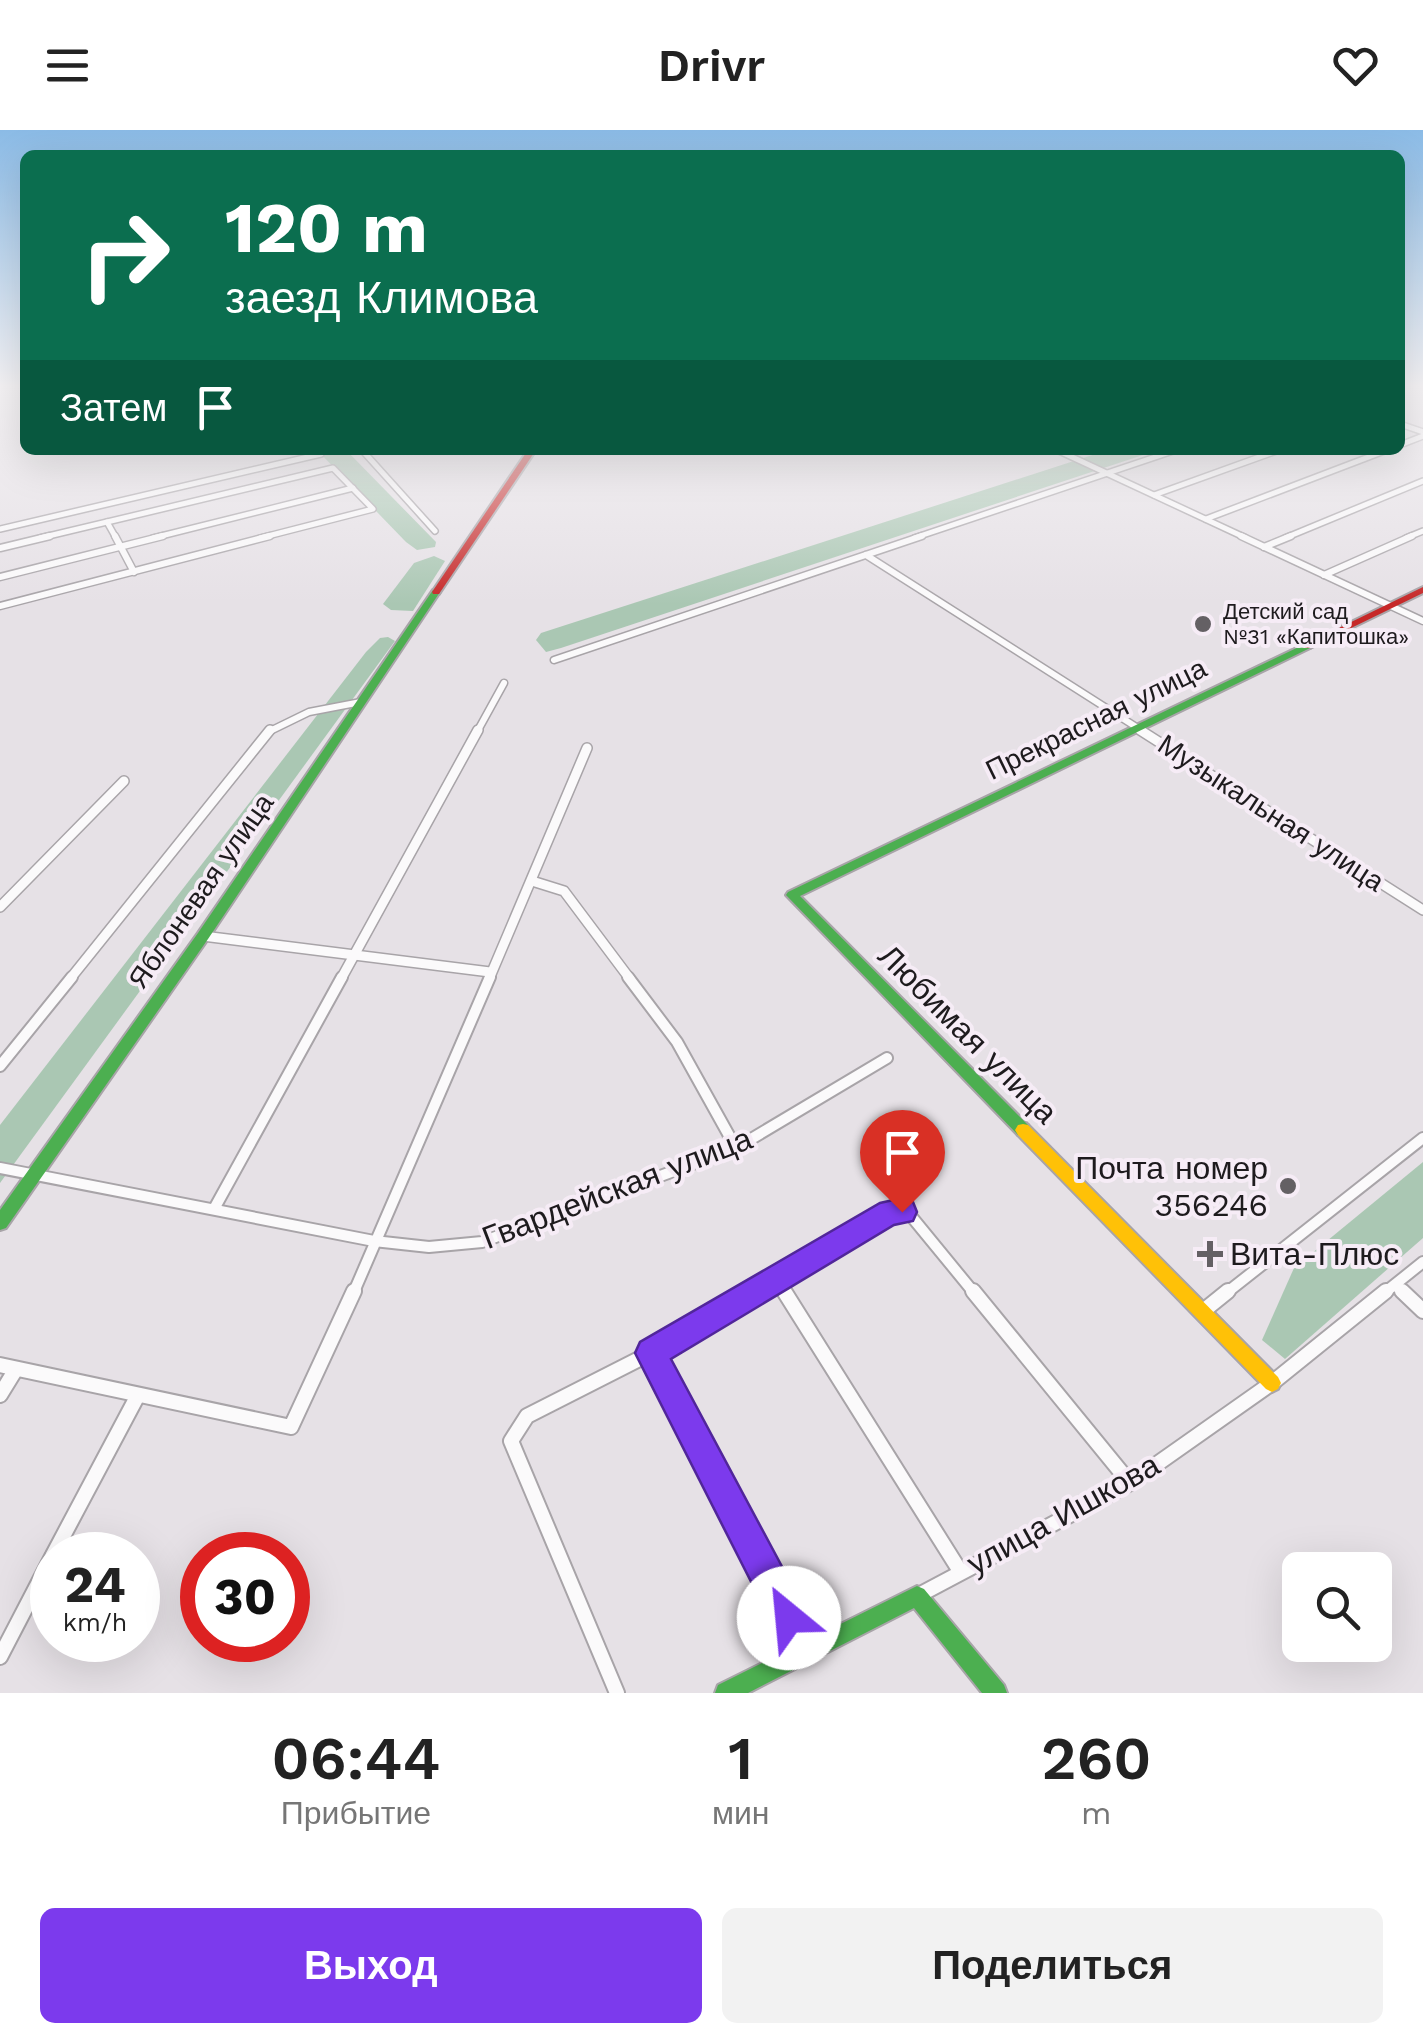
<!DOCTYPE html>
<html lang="ru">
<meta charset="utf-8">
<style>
:root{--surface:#fff;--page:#f2f2f2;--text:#222;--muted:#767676;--accent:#7c3aed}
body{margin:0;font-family:"Work Sans",sans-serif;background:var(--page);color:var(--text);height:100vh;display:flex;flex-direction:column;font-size:38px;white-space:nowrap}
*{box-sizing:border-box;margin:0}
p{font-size:32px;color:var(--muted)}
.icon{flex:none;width:55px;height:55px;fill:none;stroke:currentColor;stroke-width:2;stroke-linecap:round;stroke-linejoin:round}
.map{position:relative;height:1563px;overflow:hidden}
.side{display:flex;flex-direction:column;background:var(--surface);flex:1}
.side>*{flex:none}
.top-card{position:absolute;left:20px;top:20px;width:1385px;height:305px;border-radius:15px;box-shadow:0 10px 40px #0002;background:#0b6e4f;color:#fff;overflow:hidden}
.buttons{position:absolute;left:1282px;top:1422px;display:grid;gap:20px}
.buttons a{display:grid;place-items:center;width:110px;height:110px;border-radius:15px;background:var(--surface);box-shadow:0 10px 40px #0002;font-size:50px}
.speed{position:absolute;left:30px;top:1402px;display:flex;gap:20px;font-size:50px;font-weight:700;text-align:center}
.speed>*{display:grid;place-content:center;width:130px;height:130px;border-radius:50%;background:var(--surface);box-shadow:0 10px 40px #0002;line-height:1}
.speed small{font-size:25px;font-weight:400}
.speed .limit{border:15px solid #d22;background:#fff;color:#111}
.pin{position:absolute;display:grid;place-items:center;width:85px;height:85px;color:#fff;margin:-102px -42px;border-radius:50% 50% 50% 0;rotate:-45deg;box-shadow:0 0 10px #0007}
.pin .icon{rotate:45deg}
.me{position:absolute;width:110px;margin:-55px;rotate:332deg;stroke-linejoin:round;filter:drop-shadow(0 0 8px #0008)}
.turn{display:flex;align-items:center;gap:35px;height:210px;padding:0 40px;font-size:45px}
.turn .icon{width:130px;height:130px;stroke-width:2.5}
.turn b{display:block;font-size:70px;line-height:85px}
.then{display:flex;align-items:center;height:95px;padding:0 40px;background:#0003;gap:20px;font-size:38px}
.eta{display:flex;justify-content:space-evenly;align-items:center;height:170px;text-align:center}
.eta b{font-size:60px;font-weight:600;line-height:70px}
.cta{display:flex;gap:20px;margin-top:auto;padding:20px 40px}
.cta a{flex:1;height:115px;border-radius:15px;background:var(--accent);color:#fff;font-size:40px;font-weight:600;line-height:115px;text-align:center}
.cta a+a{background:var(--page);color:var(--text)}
header{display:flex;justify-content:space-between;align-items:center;height:130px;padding:0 40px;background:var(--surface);font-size:45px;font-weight:600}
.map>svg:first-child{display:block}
.forest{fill:#aac7b3}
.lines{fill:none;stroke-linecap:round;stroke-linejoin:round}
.street-far4-casing{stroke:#a8a4a8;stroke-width:8}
.street-far3-casing{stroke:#a8a4a8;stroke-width:9}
.street-far2-casing{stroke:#a8a4a8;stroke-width:12}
.street-far1-casing{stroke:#a8a4a8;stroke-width:14}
.street-casing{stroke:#a8a4a8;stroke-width:18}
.fast-casing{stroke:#a8a4a8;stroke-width:4}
.slow-casing{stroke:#a8a4a8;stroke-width:4}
.jam-casing{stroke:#a8a4a8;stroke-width:4}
.street-far4{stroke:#fbfafb;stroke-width:5}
.street-far3{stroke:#fbfafb;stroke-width:6}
.street-far2{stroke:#fbfafb;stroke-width:9}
.street-far1{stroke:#fbfafb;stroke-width:10}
.street{stroke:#fbfafb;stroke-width:14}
.fast{fill:#4caf50;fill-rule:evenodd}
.slow{fill:#ffc107;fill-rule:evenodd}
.jam{fill:#c62828;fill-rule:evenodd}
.route{fill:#7c3aed;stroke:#51269a;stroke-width:2.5}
.poi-dot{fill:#646064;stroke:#f6ecf6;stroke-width:4}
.labels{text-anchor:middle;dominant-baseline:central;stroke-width:8;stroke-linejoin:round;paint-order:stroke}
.far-poi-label{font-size:22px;fill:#1e1b1e;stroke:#f6ecf6;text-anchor:start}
.street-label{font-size:28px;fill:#1e1b1e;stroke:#f6ecf6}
.near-street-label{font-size:32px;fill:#1e1b1e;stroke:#f6ecf6}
.near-poi-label{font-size:32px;fill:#1e1b1e;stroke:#f6ecf6;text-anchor:end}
</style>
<header><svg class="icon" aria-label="menu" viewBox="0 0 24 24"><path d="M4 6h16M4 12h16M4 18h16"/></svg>Drivr<svg class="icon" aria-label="heart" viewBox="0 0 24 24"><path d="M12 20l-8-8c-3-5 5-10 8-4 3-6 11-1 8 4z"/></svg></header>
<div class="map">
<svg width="1423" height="1563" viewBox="0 0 1423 1563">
<rect width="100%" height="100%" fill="#e6e1e6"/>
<g class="forest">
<polygon points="317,320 346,320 436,412 435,417 417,420 406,412"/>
<polygon points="1108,320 1158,320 561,518 546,522 536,510 541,503"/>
<polygon points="434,426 445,431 413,481 391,480 383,474 414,433"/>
<polygon points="388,507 395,511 0,1053 0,995 366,522 380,508"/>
<polygon points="1423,1032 1423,1108 1285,1229 1262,1210 1294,1138"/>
</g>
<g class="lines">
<g class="street-far4-casing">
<g id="street-far4">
<polyline points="1400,294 1423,302"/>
<polyline points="1400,315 1423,306"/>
<polyline points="362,320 435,401"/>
<polyline points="1057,320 1246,408"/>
<polyline points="1154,365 1279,320"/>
<polyline points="1206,389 1387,320"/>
<polyline points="107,392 116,408"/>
<polyline points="0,399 321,324"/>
<polyline points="40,408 333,338 373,379 260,408"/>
<polyline points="153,408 353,358"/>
<polyline points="914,408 1176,320"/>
<polyline points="1285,408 1423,351"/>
<polyline points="1406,408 1423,401"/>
</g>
</g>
<g class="street-far3-casing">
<g id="street-far3">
<polyline points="115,406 134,442"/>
<polyline points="1241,406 1423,491"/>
<polyline points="1264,417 1291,406"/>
<polyline points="0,418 50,406"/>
<polyline points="866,425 1144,602"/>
<polyline points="1324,445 1412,406"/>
<polyline points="0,447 163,406"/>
<polyline points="0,476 270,406"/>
<polyline points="554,530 922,406"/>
<polyline points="268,602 309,582 361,572"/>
<polyline points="477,602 504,553"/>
</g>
</g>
<g class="street-far2-casing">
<g id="street-far2">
<polyline points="1140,600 1423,780"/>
<polyline points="532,751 564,761 630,849"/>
<polyline points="0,777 124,651"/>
<polyline points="203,806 490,842"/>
<polyline points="70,849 270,600"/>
<polyline points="341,849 478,600"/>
<polyline points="489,849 587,618"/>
</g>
</g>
<g class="street-far1-casing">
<g id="street-far1">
<polyline points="628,847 677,912 736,1018"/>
<polyline points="0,936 72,847"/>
<polyline points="0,1038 374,1111 429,1117 482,1112 736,1018 887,928"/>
<polyline points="214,1079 342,847"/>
<polyline points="776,1149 785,1164"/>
<polyline points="1396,1156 1405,1164"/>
<polyline points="353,1164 490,847"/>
<polyline points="751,1164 890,1082 911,1086 975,1164"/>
<polyline points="1225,1164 1423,1008"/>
<polyline points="1383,1164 1423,1132"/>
</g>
</g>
<g class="street-casing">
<g id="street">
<polyline points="784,1161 960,1441"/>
<polyline points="973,1161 1130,1353"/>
<polyline points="1402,1161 1423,1181"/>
<polyline points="1202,1182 1228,1161"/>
<polyline points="651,1223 806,1521"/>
<polyline points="0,1235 291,1297 354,1161"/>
<polyline points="0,1265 16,1239"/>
<polyline points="53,1425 138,1265"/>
<polyline points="919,1465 1130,1353 1272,1253 1386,1161"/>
<polyline points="0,1527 52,1427"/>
<polyline points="617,1563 511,1311 527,1286 651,1223 755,1161"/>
</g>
</g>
<g class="fast-casing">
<g id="fast">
<polygon points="433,460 440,462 208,809 6,1098 0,1100 0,1080 198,803"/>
<polygon points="1307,513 1312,516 1310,518 800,766 1028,995 1031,1000 1028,1005 1023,1006 1018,1005 786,765 788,762"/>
<polygon points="917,1456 924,1459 1004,1555 1007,1563 982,1563 914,1478 748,1563 715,1563 718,1555"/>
</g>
</g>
<g class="slow-casing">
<polygon id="slow" points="1023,994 1028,995 1278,1247 1281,1253 1278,1259 1272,1262 1266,1259 1018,1005 1015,1000 1018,995"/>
</g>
<g class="jam-casing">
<g id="jam">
<polygon points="528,320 536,320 439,464 433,464 432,462"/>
<polygon points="1423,457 1423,463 1310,518 1304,518 1302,516"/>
</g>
</g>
<use href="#street-far4" class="street-far4"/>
<use href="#street-far3" class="street-far3"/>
<use href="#street-far2" class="street-far2"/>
<use href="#street-far1" class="street-far1"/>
<use href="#street" class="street"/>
<use href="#fast" class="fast"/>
<use href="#slow" class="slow"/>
<use href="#jam" class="jam"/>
</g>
<linearGradient id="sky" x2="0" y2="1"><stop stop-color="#8bbbe6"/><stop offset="0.54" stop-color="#f4f2f4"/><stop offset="1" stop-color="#f4f2f4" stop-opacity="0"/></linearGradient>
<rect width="1423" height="474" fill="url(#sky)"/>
<polygon class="route" points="902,1068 913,1072 917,1082 913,1091 894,1095 671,1229 802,1474 808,1488 802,1501 789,1506 776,1501 635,1223 640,1212 880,1073"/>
<g class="poi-dot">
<circle cx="1203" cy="494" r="10"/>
<circle cx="1288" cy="1056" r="10"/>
<path d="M1205 1109h10v10h10v10h-10v10h-10v-10h-10v-10h10z"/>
</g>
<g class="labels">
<g class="far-poi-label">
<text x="1223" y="481">Детский сад<tspan x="1223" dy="25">№31 «Капитошка»</tspan></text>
</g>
<g class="street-label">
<text transform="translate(1096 589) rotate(-26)">Прекрасная улица</text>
<text transform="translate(1271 683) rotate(33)">Музыкальная улица</text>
<text transform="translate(201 761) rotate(-55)">Яблоневая улица</text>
</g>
<g class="near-street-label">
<text transform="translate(968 904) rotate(45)">Любимая улица</text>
<text transform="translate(617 1058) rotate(-21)">Гвардейская улица</text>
<text transform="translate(1063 1384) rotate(-29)">улица Ишкова</text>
</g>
<g class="near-poi-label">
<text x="1268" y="1038">Почта номер<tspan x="1268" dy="37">356246</tspan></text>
<text x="1230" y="1124" text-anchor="start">Вита-Плюс</text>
</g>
</g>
</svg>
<div class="buttons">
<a><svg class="icon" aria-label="search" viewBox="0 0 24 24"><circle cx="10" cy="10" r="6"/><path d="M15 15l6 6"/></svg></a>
</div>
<div class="speed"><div>24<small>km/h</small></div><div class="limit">30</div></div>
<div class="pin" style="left:902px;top:1082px;background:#d93025"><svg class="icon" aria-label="arrive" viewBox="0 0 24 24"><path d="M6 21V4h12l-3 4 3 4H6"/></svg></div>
<svg class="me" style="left:789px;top:1488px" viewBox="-20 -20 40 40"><circle r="19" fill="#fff"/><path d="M0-13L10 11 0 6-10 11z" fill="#7c3aed"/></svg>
<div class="top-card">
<div class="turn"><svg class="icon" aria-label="right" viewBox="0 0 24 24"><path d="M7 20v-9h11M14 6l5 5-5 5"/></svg><div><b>120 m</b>заезд Климова</div></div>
<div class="then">Затем<svg class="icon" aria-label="arrive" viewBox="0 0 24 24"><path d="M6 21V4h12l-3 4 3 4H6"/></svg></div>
</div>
</div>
<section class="side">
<div class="eta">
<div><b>06:44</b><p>Прибытие</p></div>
<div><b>1</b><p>мин</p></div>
<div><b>260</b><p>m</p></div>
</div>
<div class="cta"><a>Выход</a><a>Поделиться</a></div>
</section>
